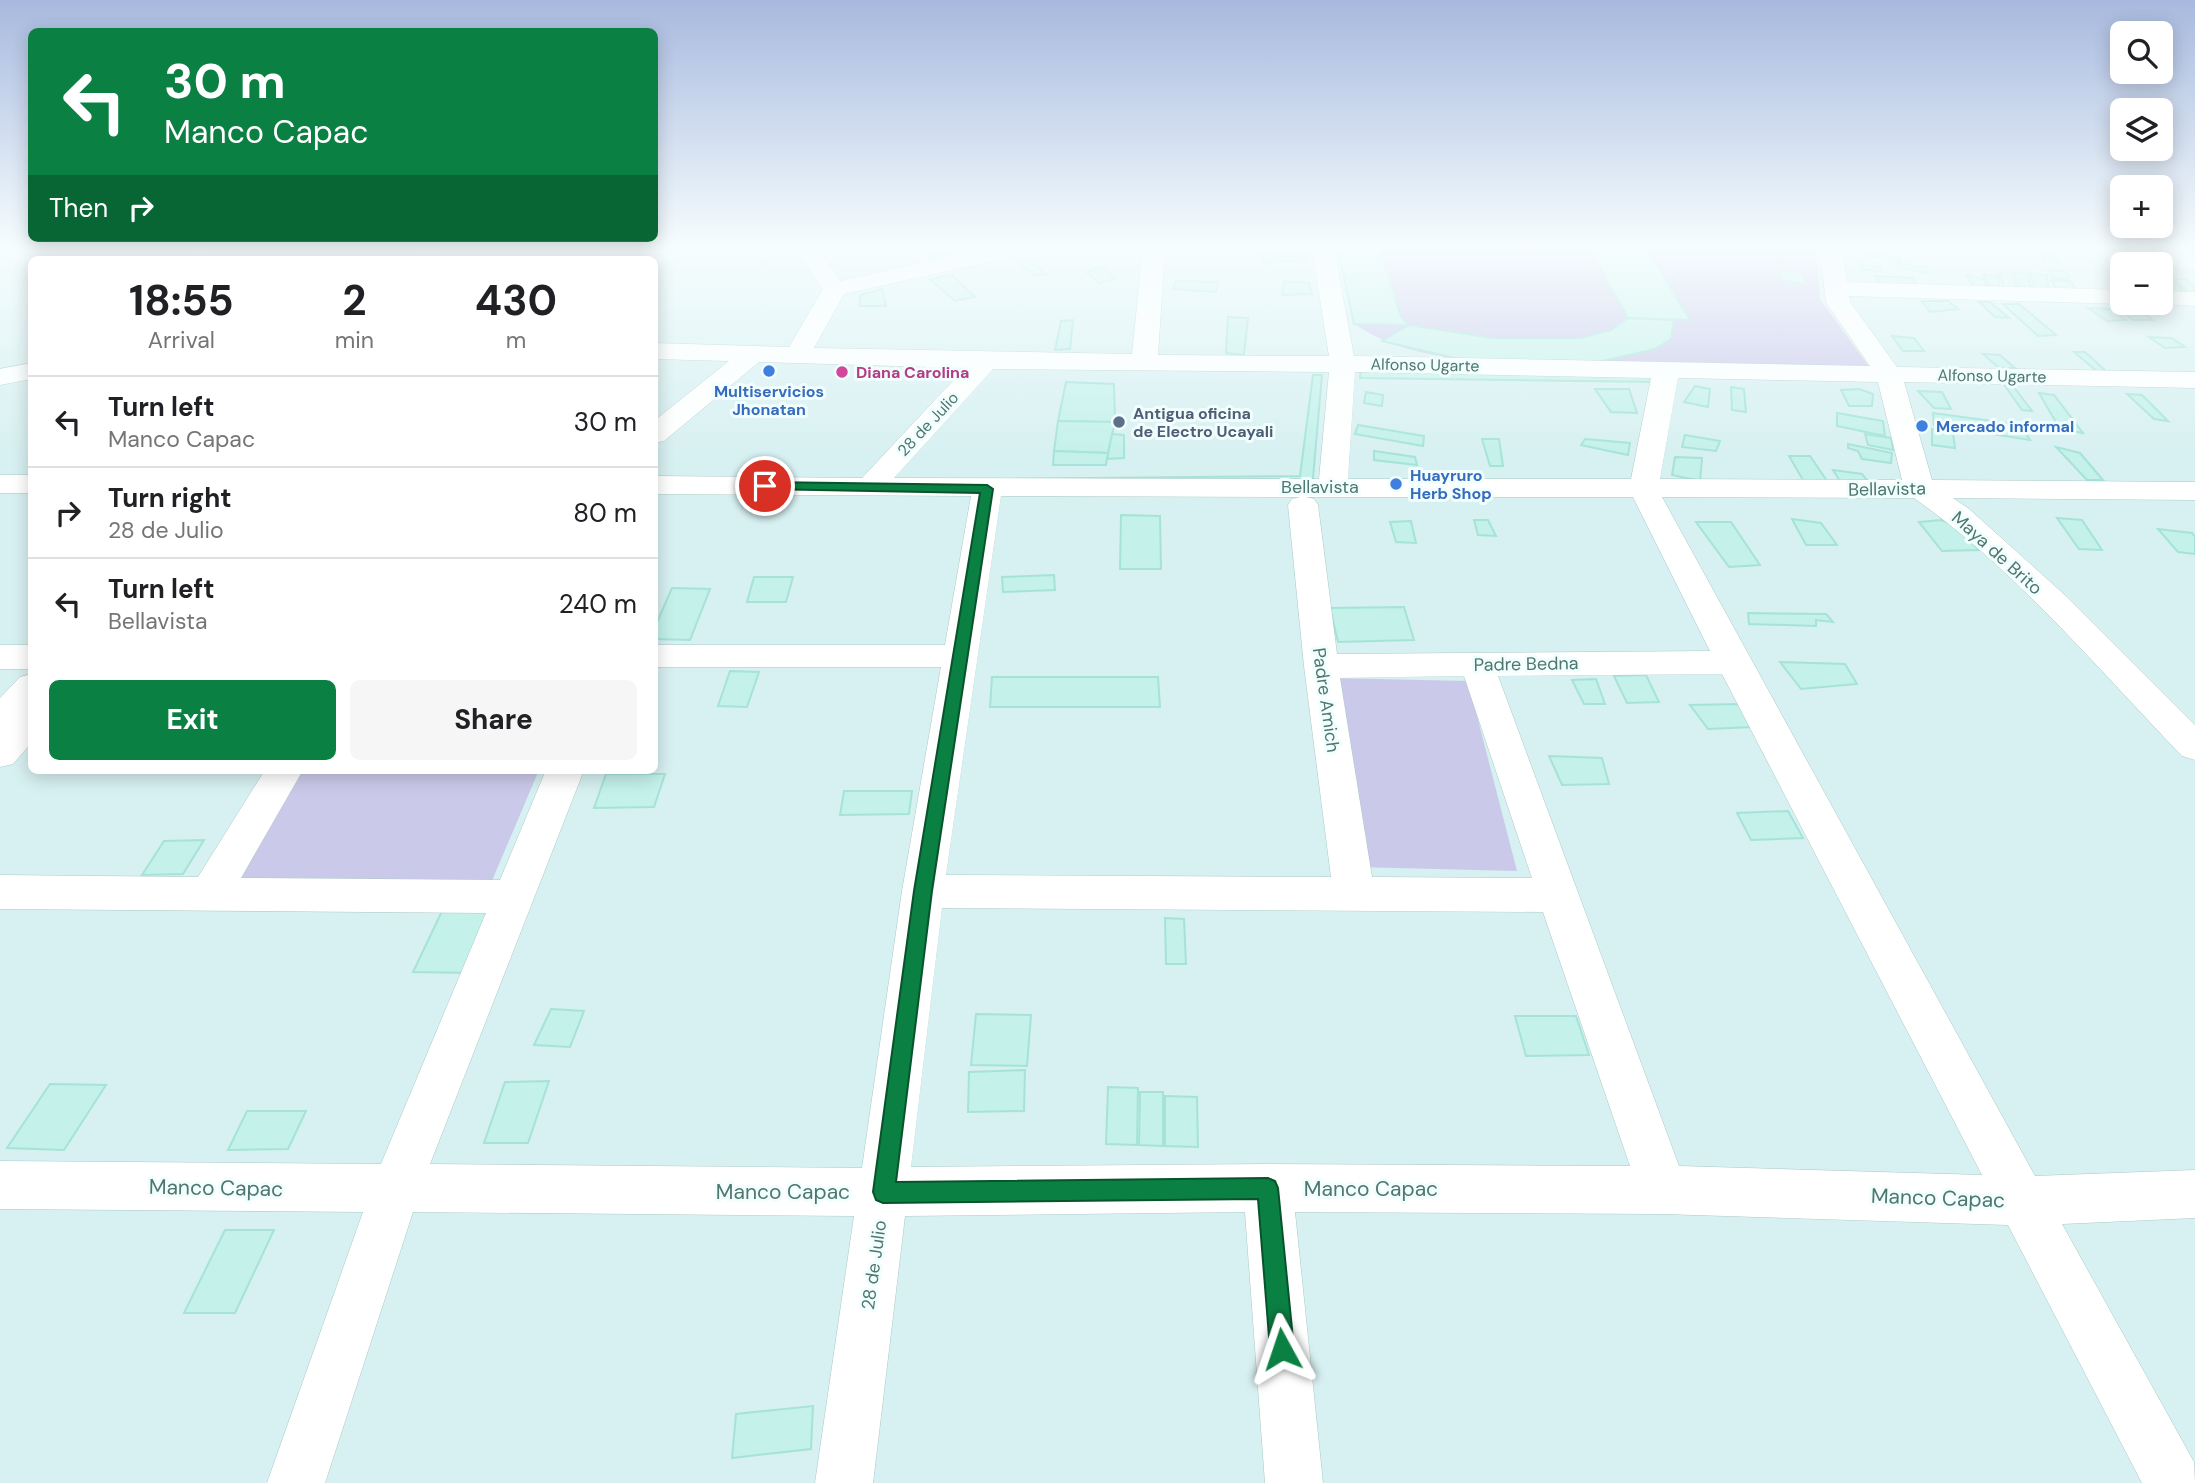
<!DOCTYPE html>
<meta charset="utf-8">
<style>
:root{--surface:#fff;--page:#f6f6f6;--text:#202124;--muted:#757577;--line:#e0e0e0;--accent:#0b8043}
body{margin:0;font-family:"DM Sans",sans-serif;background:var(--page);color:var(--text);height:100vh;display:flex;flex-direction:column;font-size:26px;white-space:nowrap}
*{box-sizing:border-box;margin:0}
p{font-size:23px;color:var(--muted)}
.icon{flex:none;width:38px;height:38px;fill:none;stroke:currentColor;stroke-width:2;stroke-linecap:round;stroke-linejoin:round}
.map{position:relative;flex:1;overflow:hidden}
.drawer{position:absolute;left:28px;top:256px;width:630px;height:518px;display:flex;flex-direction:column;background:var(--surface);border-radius:10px;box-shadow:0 4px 18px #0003}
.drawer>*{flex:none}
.hud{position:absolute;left:28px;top:28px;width:630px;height:214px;border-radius:10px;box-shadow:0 4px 18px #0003;background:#0b8043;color:#fff;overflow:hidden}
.tools{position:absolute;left:2110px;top:21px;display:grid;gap:14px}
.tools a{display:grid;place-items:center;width:63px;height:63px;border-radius:10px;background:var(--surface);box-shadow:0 4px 18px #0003;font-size:35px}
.pin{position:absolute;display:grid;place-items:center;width:60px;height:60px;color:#fff;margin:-30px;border:4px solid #fff;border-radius:50%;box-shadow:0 2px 7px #0007}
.me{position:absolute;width:77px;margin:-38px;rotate:355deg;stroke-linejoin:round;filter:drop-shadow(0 0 5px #0008)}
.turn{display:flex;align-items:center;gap:24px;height:147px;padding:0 21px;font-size:32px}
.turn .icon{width:91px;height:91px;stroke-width:2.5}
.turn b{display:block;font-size:49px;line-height:60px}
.then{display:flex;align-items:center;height:66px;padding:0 21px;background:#0003;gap:14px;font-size:26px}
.eta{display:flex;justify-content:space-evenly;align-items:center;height:119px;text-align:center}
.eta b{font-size:42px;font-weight:700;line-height:49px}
.cta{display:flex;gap:14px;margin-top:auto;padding:14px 21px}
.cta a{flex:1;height:80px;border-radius:10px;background:var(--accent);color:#fff;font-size:28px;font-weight:700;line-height:80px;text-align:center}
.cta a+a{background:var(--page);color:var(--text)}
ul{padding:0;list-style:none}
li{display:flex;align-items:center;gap:21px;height:91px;padding:0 21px;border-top:2px solid var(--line)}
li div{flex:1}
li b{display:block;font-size:26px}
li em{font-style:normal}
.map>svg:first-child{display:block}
.residential{fill:#d7f0f1;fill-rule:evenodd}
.green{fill:#cbc9ea}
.building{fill:#c4f1ea;stroke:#a5e3d8;stroke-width:2}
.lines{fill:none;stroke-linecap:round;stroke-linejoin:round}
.minor-casing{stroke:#abcac6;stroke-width:1}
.minor{fill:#fff;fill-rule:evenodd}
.route{fill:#0b8043;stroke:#07532c;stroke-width:2}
.shop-dot{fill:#3f7fe0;stroke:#f2fefe;stroke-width:2.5}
.hotel-dot{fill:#d1479c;stroke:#f2fefe;stroke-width:2.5}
.service-dot{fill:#5c6f8a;stroke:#f2fefe;stroke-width:2.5}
.labels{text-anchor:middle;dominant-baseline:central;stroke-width:6;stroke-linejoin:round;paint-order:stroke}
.far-street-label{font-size:16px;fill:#4e776f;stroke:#f2fefe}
.far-hotel-label{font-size:16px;font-weight:bold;fill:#b23c85;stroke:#f2fefe;text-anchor:start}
.far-shop-label{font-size:16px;font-weight:bold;fill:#366cbe;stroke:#f2fefe;text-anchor:start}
.far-service-label{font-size:16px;font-weight:bold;fill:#4e5e75;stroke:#f2fefe;text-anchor:start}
.street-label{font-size:18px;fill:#4e776f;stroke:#f2fefe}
.near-street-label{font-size:21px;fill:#4e776f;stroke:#f2fefe}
</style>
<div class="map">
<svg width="2195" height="1483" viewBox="0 0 2195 1483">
<rect width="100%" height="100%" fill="#ebfbfc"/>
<path class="residential" d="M0 249H2195V1483H0ZM32 259H654V770H32ZM2123 264H2161V303H2123Z"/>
<g class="green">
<path d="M1338 249H1816L1820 299 1870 368 1463 360C1418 352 1394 349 1354 324Z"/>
<polygon points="1330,678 1468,681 1517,871 1356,867"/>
<polygon points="302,770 539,770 491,883 232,885"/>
</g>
<g class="building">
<polygon points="947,249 952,253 934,259 922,250"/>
<polygon points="1338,249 1380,249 1401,317 1409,325 1354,324"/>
<polygon points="1590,249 1647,249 1690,320 1628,318"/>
<polygon points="2040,249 2051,249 2058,262 2044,260"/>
<polygon points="1863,251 1900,258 1901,261 1864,255"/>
<polygon points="1263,253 1307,254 1307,261 1263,262"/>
<polygon points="1027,258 1046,274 1035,276 1017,261"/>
<polygon points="1896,263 1926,268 1927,273 1898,268"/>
<polygon points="1861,264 1882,267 1881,272 1861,269"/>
<polygon points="1103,267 1115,279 1099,283 1086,272"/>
<polygon points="2050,270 2067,272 2070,280 2053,278"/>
<polygon points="1778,271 1800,272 1806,283 1783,281"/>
<polygon points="1999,272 2012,274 2017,289 2004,288"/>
<polygon points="2014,272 2027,274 2032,291 2021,291"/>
<polygon points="2030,273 2047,275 2049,290 2035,288"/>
<polygon points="1983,274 1998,276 1999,287 1989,285"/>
<polygon points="952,275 975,297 955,301 930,279"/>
<polygon points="1966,275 1982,278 1990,288 1975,288"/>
<polygon points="1875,276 1912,278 1919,287 1884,287"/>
<polygon points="2173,278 2188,280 2195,289 2195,294 2188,293"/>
<polygon points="2161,279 2171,280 2187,295 2171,294"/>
<polygon points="2051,280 2071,282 2078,292 2058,291"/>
<polygon points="1176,281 1218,282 1216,292 1173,289"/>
<polygon points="1284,281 1309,283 1312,294 1282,295"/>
<polygon points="882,289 886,306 860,306 860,295"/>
<polygon points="1921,301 1948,301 1958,309 1930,312"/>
<polygon points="1979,302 1990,302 2009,318 1995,317"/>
<polygon points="2003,304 2019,304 2056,335 2038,336"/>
<polygon points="2115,307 2135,307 2153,320 2133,320"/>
<polygon points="2088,308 2111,309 2126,320 2107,321"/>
<polygon points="1228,317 1248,318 1244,355 1226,353"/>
<polygon points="1628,318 1674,320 1671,339 1655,349 1593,363 1463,360 1382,341 1409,325 1492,338 1581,338 1611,330"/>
<polygon points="1073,320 1070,349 1055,350 1061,321"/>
<polygon points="1892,336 1914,338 1924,351 1903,351"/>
<polygon points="2149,337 2171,338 2185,347 2165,348"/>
<polygon points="2074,352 2085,352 2108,373 2098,372"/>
<polygon points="1983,354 2000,355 2015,368 1999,368"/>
<polygon points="1361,368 1657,373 1656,382 1360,378"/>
<polygon points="1313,375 1322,375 1313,478 1309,483 904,480 1300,476"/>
<polygon points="1066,382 1114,384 1115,422 1058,421"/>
<polygon points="1695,386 1710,389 1708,407 1684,402"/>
<polygon points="2005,386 2013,386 2032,411 2022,410"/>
<polygon points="1731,387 1744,389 1746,412 1732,410"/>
<polygon points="1595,389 1629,389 1637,413 1611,412"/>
<polygon points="1859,389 1873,394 1872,406 1849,406 1841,390"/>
<polygon points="1918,391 1942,392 1951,409 1934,408"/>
<polygon points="1366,392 1383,395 1382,406 1364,403"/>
<polygon points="2039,393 2054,395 2083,433 2060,429"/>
<polygon points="2127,394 2142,395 2168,421 2154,419"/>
<polygon points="1837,413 1883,421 1885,436 1837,426"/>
<polygon points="1933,413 2021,425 2030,440 1934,425"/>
<polygon points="1058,421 1115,422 1108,453 1054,451"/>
<polygon points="1358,425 1424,436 1423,446 1355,434"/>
<polygon points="1932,429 1953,433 1955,448 1932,445"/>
<polygon points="1112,434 1124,435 1124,458 1107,459"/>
<polygon points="1865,434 1891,438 1893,450 1868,445"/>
<polygon points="1685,435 1720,441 1716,451 1682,447"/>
<polygon points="1482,439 1499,439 1503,466 1490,466"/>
<polygon points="1585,439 1630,443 1628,455 1581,445"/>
<polygon points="1848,444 1892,453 1891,463 1862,459 1858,451 1848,448"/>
<polygon points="2056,447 2080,453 2103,480 2087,480"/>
<polygon points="1054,451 1108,453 1106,465 1053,465"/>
<polygon points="1374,451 1415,457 1417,465 1374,460"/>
<polygon points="1789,456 1810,456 1827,481 1803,480"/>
<polygon points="1675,457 1702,458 1700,481 1672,475"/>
<polygon points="1833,470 1862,474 1870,484 1842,484"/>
<polygon points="1121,515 1160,516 1161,569 1120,569"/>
<polygon points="2057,518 2082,520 2102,550 2079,549"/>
<polygon points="1792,519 1821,523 1837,545 1806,545"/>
<polygon points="1474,520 1488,520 1496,536 1478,535"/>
<polygon points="1941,520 1955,525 1979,550 1942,551 1919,522"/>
<polygon points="1411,521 1416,543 1396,542 1390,522"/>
<polygon points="1696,522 1731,522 1760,565 1729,567"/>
<polygon points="2158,529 2192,533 2195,537 2195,554 2178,552"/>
<polygon points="1054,575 1055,590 1003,592 1002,577"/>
<polygon points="754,577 793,577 786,602 747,602"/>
<polygon points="672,588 710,589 690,640 654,639 654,629"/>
<polygon points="1404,607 1414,640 1338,642 1330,608"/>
<polygon points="1748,613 1826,614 1833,622 1816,620 1816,626 1749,624"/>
<polygon points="1780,662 1845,664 1857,684 1801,689"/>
<polygon points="730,671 759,672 747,707 718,706"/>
<polygon points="1646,675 1659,702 1627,703 1614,676"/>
<polygon points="992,677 1158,677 1160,707 990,707"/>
<polygon points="1596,679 1605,704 1584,704 1572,680"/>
<polygon points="1740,704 1753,727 1708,729 1690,705"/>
<polygon points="1549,756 1602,758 1609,784 1562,785"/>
<polygon points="606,774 665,774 654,807 594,808"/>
<polygon points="844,791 912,791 909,814 840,815"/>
<polygon points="1788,811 1803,838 1751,840 1737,813"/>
<polygon points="204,840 183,874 142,875 164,841"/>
<polygon points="442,911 502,912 474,973 413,972"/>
<polygon points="1165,918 1184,919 1186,964 1166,964"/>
<polygon points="551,1009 584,1011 570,1047 534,1045"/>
<polygon points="976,1014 1031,1015 1027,1066 971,1065"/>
<polygon points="1515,1016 1576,1016 1589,1055 1526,1056"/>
<polygon points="1025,1070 1024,1111 968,1112 969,1072"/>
<polygon points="549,1081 528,1143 484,1143 505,1082"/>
<polygon points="50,1084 106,1085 64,1150 7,1148"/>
<polygon points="1108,1087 1138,1088 1137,1145 1106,1144"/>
<polygon points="1140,1092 1163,1092 1163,1146 1139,1145"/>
<polygon points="1165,1096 1197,1097 1198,1147 1165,1146"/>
<polygon points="247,1111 306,1111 288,1149 228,1150"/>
<polygon points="225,1230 274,1230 235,1313 184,1313"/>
<polygon points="813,1406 811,1449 732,1458 736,1414"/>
</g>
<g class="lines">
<g class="minor-casing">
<g id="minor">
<rect x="188" y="249" width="22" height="10"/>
<polygon points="415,249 437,249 440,259 418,259"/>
<polygon points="614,249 660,249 657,254 633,259 588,259 591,254"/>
<path d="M795 249H818L841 281 984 249H1026L1023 254 1015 256 844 294 814 348 1132 354 1143 249H1165L1158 355 1329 356 1312 249H1334L1354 356 1870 366 1826 302 1820 249H1842L1847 282 2123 290V303H2129L2123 304 1849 296 1850 302 1897 367 2195 372V388L1904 382 1932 480 2195 482V500L1953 498 1969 509 2067 597 2195 725V760L2182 756C2097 668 2015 569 1914 498L1662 497 2035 1176 2195 1170V1218L2062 1224 2194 1462 2195 1483H2142L2008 1225 1663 1214 1295 1212 1323 1483H1265L1245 1212 905 1216 873 1483H815L854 1216 413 1212 325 1483H267L363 1212 0 1209V1161L381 1164 486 913 0 909V875L198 877 265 770H303L241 878 500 880 546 770H584L430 1164 862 1168 902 891 941 667H654V645H945L971 496 654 494V476L862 478 965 368 759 362 664 441 654 443V421L729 361 654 359V343L789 347 823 289ZM993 369 1329 372 1319 479 894 478ZM1355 372 1651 378 1631 479H1348ZM1678 378 1878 382 1902 480 1660 479ZM1001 496 1300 497 1292 499 1288 505 1304 666 1331 877 946 875ZM1306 497H1633L1710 651 1337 654 1318 505 1314 499ZM1722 674 1982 1175 1679 1166 1498 676ZM1464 676 1532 878 1372 877 1340 678ZM942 908 1543 912 1630 1166 1268 1164 911 1167Z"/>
<polygon points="2087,249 2146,249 2195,256 2195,270 2098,256 2090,254"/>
<polygon points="2161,291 2195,292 2195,306 2153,303 2161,303"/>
<polygon points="32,363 32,379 0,385 0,369"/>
<rect x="0" y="475" width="32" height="18"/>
<rect x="0" y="645" width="32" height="24"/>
<polygon points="32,674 32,742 13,764 0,767 0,698 20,677"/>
</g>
</g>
<use href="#minor" class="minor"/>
</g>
<linearGradient id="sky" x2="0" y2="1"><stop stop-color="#a7b9de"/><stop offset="0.54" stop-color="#f6fdfe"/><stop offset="1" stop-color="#f6fdfe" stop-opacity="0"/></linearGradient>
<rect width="2195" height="457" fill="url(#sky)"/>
<polygon class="route" points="765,482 987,485 993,489 932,891 896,1182 1268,1178 1275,1181 1278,1188 1294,1349 1290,1357 1282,1361 1274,1357 1270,1349 1258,1199 883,1203 876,1200 873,1192 914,891 980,493 760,489 759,486"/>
<g class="shop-dot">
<circle cx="769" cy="371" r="7"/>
<circle cx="1922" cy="426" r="7"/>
<circle cx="1396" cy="484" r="7"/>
</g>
<circle class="hotel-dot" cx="842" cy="372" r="7"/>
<circle class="service-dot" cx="1119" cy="422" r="7"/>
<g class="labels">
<g class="far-street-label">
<text transform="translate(1425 365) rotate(1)">Alfonso Ugarte</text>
<text transform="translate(1992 376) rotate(1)">Alfonso Ugarte</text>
<text transform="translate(928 424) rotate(-47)">28 de Julio</text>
</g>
<g class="far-hotel-label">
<text x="856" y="372">Diana Carolina</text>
</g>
<g class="far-shop-label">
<text x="769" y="391" text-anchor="middle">Multiservicios<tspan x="769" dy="18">Jhonatan</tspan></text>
<text x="1936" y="426">Mercado informal</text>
<text x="1410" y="475">Huayruro<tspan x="1410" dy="18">Herb Shop</tspan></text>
</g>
<g class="far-service-label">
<text x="1133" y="413">Antigua oficina<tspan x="1133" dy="18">de Electro Ucayali</tspan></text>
</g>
<g class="street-label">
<text x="1320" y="487">Bellavista</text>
<text transform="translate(1887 489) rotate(-1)">Bellavista</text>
<text transform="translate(1997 553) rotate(42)">Maya de Brito</text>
<text transform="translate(1526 664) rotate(-1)">Padre Bedna</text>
<text transform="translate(1326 700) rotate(82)">Padre Amich</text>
<text transform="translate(874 1265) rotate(-82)">28 de Julio</text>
</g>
<g class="near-street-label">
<text transform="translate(216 1188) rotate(1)">Manco Capac</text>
<text x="1371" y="1189">Manco Capac</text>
<text x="783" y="1192">Manco Capac</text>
<text transform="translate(1938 1198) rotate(2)">Manco Capac</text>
</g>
</g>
</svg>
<div class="tools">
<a><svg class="icon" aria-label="search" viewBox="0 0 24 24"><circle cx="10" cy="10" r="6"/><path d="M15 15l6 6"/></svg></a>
<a><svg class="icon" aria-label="layers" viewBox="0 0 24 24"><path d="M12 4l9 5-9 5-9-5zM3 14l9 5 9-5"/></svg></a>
<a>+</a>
<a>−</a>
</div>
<div class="pin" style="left:765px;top:486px;background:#d93025"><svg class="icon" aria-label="arrive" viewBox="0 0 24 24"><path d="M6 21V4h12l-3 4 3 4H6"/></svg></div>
<svg class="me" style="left:1282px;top:1349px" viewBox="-20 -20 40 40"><path d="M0-17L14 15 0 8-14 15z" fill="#0b8043" stroke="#fff" stroke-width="4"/></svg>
<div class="hud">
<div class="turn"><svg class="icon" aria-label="left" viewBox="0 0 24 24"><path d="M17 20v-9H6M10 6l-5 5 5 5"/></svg><div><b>30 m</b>Manco Capac</div></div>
<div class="then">Then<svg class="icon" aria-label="right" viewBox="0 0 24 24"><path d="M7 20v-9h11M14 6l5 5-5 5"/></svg></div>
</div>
<section class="drawer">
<div class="eta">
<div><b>18:55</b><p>Arrival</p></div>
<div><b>2</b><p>min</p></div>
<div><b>430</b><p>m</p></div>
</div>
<ul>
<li><svg class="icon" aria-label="left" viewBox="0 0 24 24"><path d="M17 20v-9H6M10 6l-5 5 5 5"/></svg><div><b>Turn left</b><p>Manco Capac</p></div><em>30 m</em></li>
<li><svg class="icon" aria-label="right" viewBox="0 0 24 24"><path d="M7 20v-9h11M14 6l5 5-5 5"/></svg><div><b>Turn right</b><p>28 de Julio</p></div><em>80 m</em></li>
<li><svg class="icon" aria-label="left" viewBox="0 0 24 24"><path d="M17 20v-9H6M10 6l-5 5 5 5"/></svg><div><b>Turn left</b><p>Bellavista</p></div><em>240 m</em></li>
</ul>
<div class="cta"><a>Exit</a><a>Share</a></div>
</section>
</div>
